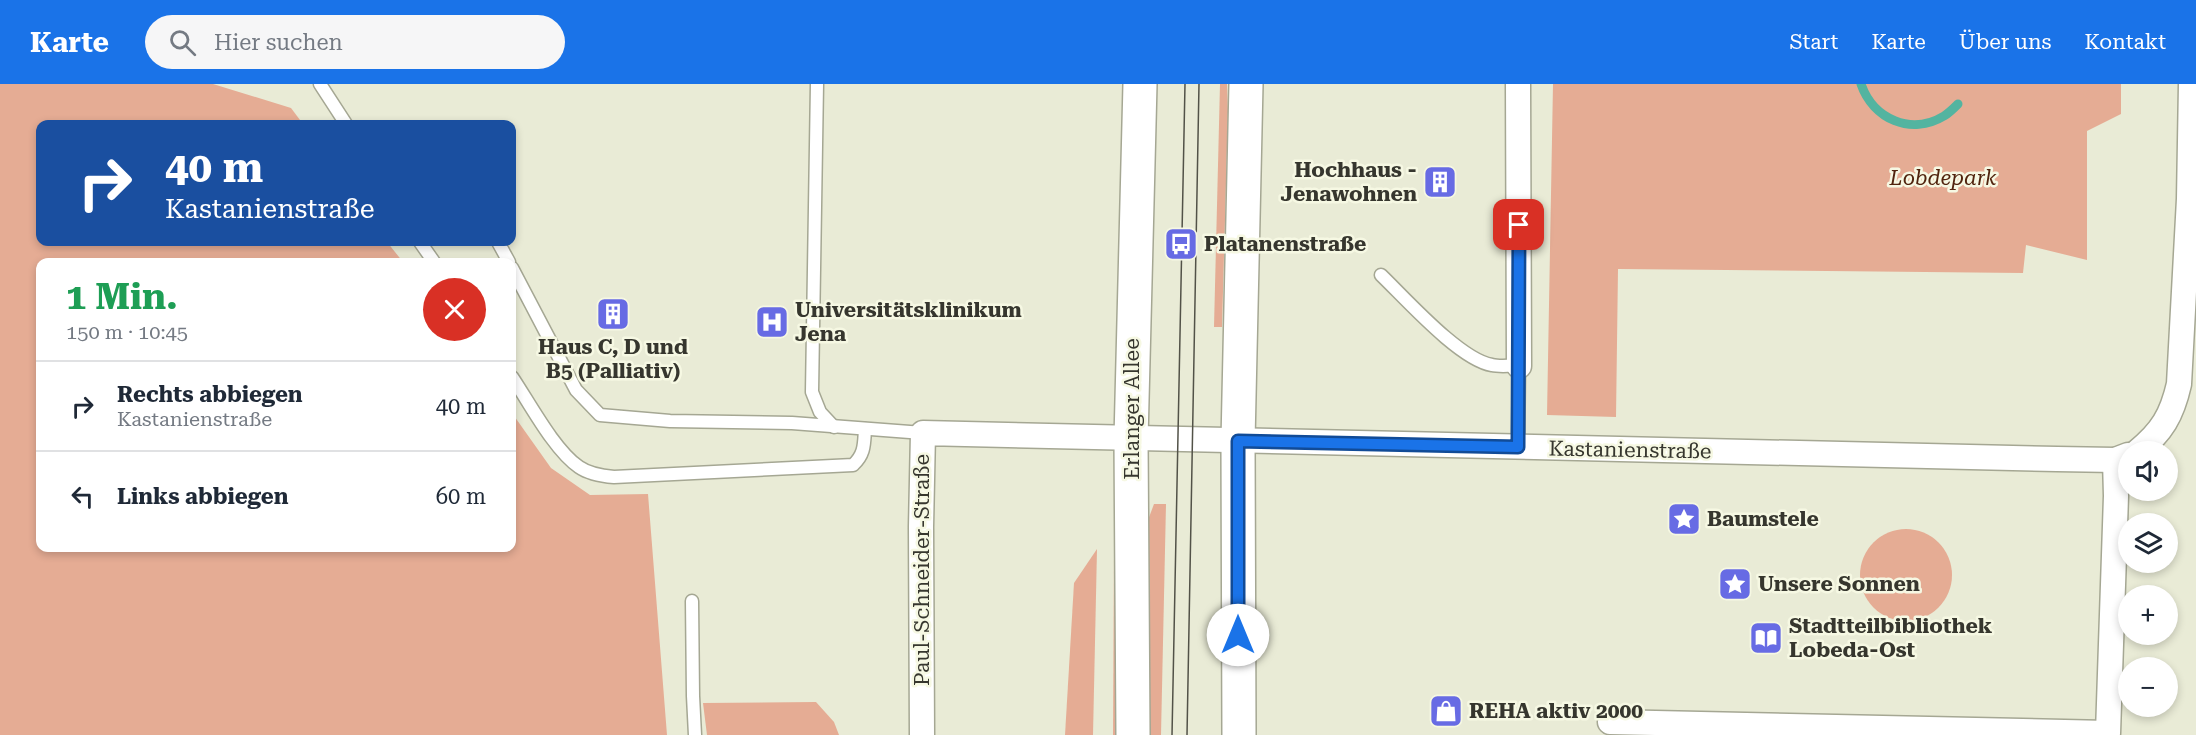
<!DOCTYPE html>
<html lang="de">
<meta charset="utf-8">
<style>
:root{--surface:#fff;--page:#f6f6f7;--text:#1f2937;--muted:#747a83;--line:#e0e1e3;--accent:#1a73e8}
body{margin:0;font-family:"Roboto Serif",serif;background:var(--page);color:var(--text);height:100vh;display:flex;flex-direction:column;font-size:22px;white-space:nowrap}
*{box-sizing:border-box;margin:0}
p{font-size:20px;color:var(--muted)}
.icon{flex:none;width:33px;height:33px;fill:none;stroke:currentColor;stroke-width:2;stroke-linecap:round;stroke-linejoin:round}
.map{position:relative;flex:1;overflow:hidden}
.drawer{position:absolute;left:36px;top:174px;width:480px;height:294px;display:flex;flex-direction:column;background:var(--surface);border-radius:12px;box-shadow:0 3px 9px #0003}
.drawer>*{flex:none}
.guide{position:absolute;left:36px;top:36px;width:480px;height:126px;border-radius:12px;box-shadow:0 3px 9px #0003;background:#1a4fa0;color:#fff;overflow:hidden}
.buttons{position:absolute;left:2118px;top:357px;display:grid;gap:12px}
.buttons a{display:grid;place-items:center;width:60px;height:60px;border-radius:50%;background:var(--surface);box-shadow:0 3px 9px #0003;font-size:30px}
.pin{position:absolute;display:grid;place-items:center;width:51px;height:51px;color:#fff;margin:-26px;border-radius:12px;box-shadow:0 3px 9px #0006}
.me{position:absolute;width:66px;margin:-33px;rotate:0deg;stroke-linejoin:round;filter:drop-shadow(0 0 4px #0008)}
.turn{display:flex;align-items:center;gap:21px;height:126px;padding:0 30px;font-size:27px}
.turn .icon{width:78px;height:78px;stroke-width:2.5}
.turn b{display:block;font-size:42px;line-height:51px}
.round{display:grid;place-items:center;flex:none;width:63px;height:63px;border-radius:32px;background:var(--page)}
.headline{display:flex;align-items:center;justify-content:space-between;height:102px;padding:0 30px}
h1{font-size:36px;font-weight:700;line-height:45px;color:#1e9e55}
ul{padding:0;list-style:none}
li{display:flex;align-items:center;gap:18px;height:90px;padding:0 30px;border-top:2px solid var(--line)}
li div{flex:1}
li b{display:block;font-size:22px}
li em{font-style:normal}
header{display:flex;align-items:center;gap:36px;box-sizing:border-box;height:84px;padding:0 30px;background:var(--accent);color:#fff}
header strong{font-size:28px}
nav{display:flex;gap:33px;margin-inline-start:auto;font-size:21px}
.search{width:420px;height:54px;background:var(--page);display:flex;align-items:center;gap:15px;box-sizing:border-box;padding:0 21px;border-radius:33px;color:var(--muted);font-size:22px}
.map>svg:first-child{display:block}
.green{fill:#e5ac94}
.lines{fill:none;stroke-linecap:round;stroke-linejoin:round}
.stream{stroke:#53b4a0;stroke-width:9}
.lane-casing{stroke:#a5a793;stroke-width:15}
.street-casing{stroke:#a5a793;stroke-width:27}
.secondary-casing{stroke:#a5a793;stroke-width:36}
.lane{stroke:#fff;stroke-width:12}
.street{stroke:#fff;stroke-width:24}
.secondary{stroke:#fff;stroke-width:33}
.tram{stroke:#525248;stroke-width:1.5}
.route-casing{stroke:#114b97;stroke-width:15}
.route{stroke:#1a73e8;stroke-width:10}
.labels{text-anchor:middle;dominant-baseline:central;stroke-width:5;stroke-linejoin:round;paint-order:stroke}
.poi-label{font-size:21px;font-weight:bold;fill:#36362e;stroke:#f6f8e3;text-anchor:start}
.park-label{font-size:21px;font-style:italic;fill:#51240e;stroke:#f6f8e3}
.street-label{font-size:21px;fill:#36362e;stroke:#f6f8e3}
</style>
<header>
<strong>Karte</strong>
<div class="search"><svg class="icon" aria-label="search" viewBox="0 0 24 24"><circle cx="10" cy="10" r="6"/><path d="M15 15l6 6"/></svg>Hier suchen</div>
<nav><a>Start</a><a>Karte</a><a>Über uns</a><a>Kontakt</a></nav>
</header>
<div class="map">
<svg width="2196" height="651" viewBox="0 0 2196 651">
<rect width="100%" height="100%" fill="#e9ebd6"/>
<g class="green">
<polygon points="0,0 213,0 291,24 303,40 40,40 40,158 387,158 403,178 40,178 40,464 512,464 512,329 551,384 590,411 648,410 667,651 0,651"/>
<polygon points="1220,0 1227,0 1228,27 1222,243 1214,243"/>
<polygon points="1553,0 2121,0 2121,30 2087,47 2087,176 2026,161 2023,189 1618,185 1616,333 1547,331"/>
<polygon points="1154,420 1166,420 1161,651 1149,651 1148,436"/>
<circle cx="1906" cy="491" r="46"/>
<polygon points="1097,465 1093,651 1065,651 1074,499"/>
<polygon points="1114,471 1119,471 1120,651 1113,651"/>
<polygon points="816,618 834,638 839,651 707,651 703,619"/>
</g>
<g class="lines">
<path class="stream" d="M1861 0C1873 35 1911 52 1944 32 1949 29 1954 24 1958 20"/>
<g class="lane-casing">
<g id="lane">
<polyline points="320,0 346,40"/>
<polyline points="817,0 812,308 820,328 834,343"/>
<polyline points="420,158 434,178"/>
<polyline points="498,158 509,178"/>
<polyline points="512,184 576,306 600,331 670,337 792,339 923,349"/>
<path d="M1381 191C1406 215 1460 276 1492 281 1500 283 1511 281 1519 282L1518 363"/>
<path d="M512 293C529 318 554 366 579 383 589 390 602 392 614 393L853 381C865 370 864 360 865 345"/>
<polyline points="692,517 693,612 695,651"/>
</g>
</g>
<g class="street-casing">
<g id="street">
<polyline points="1518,0 1519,282"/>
<path d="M2137 368C2162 348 2172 331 2179 300L2189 115 2191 0"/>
<polyline points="1610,638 2108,649 2116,412 2115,376"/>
<polyline points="922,651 921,443 923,349 2057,375 2115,376 2128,371"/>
</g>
</g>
<g class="secondary-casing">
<g id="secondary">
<polyline points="1133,651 1131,355 1140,0"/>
<polyline points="1239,651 1238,357 1246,0"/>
</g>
</g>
<use href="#lane" class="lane"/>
<use href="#street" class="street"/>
<use href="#secondary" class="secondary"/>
<g class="tram">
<polyline points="1172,651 1185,0"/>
<polyline points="1187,651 1199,0"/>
</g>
</g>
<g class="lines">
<g class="route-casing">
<polyline id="route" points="1238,551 1238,357 1518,363 1519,141"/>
</g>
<use href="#route" class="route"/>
</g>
<defs>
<g id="building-square" transform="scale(1.725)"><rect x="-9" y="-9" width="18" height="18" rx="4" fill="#676be4" stroke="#f6f8e3"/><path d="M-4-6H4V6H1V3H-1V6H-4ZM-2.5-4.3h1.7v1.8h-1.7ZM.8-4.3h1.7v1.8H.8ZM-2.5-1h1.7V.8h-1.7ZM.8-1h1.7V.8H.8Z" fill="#fff"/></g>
<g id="bus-square" transform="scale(1.725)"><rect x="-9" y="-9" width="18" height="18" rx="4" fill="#676be4" stroke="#f6f8e3"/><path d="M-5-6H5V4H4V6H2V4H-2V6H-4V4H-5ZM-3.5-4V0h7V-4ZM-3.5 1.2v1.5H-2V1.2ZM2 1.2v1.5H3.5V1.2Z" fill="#fff"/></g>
<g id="hospital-square" transform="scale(1.725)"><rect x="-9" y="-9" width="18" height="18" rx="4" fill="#676be4" stroke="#f6f8e3"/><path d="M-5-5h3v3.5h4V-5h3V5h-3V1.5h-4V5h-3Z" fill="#fff"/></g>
<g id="sight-square" transform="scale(1.725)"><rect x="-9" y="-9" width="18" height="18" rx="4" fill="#676be4" stroke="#f6f8e3"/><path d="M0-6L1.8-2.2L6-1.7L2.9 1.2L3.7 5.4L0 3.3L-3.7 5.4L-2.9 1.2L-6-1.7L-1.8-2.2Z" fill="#fff"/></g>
<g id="library-square" transform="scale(1.725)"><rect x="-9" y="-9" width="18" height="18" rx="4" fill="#676be4" stroke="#f6f8e3"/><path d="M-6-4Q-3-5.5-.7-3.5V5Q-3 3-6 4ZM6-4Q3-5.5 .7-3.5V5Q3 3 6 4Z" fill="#fff"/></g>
<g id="shop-square" transform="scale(1.725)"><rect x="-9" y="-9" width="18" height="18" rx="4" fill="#676be4" stroke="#f6f8e3"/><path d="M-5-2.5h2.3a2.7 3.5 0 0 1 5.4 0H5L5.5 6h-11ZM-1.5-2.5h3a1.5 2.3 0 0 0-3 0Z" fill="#fff"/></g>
</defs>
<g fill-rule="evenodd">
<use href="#building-square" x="1440" y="98"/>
<use href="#bus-square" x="1181" y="160"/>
<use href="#building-square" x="613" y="230"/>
<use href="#hospital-square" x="772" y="238"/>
<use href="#sight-square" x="1684" y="435"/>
<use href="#sight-square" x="1735" y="500"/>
<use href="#library-square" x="1766" y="554"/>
<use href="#shop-square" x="1446" y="627"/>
</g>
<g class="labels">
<g class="poi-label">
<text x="1417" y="86" text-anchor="end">Hochhaus -<tspan x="1417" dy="24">Jenawohnen</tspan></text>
<text x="1204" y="160">Platanenstraße</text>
<text x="795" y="226">Universitätsklinikum<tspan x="795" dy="24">Jena</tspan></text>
<text x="613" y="263" text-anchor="middle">Haus C, D und<tspan x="613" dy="24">B5 (Palliativ)</tspan></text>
<text x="1707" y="435">Baumstele</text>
<text x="1758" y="500">Unsere Sonnen</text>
<text x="1789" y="542">Stadtteilbibliothek<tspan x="1789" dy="24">Lobeda-Ost</tspan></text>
<text x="1469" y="627">REHA aktiv 2000</text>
</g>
<g class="park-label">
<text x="1943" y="94">Lobdepark</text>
</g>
<g class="street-label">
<text transform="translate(1132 325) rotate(-90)">Erlanger Allee</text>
<text transform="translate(1630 366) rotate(1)">Kastanienstraße</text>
<text transform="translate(922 486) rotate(-90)">Paul-Schneider-Straße</text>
</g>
</g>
</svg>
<div class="buttons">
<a><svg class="icon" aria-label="sound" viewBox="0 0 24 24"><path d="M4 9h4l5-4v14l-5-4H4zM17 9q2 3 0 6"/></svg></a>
<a><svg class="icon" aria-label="layers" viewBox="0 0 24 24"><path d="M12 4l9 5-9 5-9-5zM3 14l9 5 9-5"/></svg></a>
<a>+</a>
<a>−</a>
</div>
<div class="pin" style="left:1519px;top:141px;background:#d93025"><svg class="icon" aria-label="arrive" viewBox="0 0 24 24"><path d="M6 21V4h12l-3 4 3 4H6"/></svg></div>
<svg class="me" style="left:1238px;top:551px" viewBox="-20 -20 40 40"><circle r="19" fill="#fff"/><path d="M0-13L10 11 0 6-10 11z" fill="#1a73e8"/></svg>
<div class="guide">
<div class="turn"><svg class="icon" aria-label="right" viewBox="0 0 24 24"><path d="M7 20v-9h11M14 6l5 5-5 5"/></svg><div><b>40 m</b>Kastanienstraße</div></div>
</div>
<section class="drawer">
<div class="headline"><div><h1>1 Min.</h1><p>150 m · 10:45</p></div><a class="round" style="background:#d93025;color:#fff"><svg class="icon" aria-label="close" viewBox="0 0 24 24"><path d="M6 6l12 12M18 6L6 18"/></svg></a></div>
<ul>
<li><svg class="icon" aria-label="right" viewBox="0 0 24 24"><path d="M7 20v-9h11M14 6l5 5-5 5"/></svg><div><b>Rechts abbiegen</b><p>Kastanienstraße</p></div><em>40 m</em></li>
<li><svg class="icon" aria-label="left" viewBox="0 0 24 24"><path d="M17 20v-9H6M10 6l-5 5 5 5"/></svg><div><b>Links abbiegen</b></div><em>60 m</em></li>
</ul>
</section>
</div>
